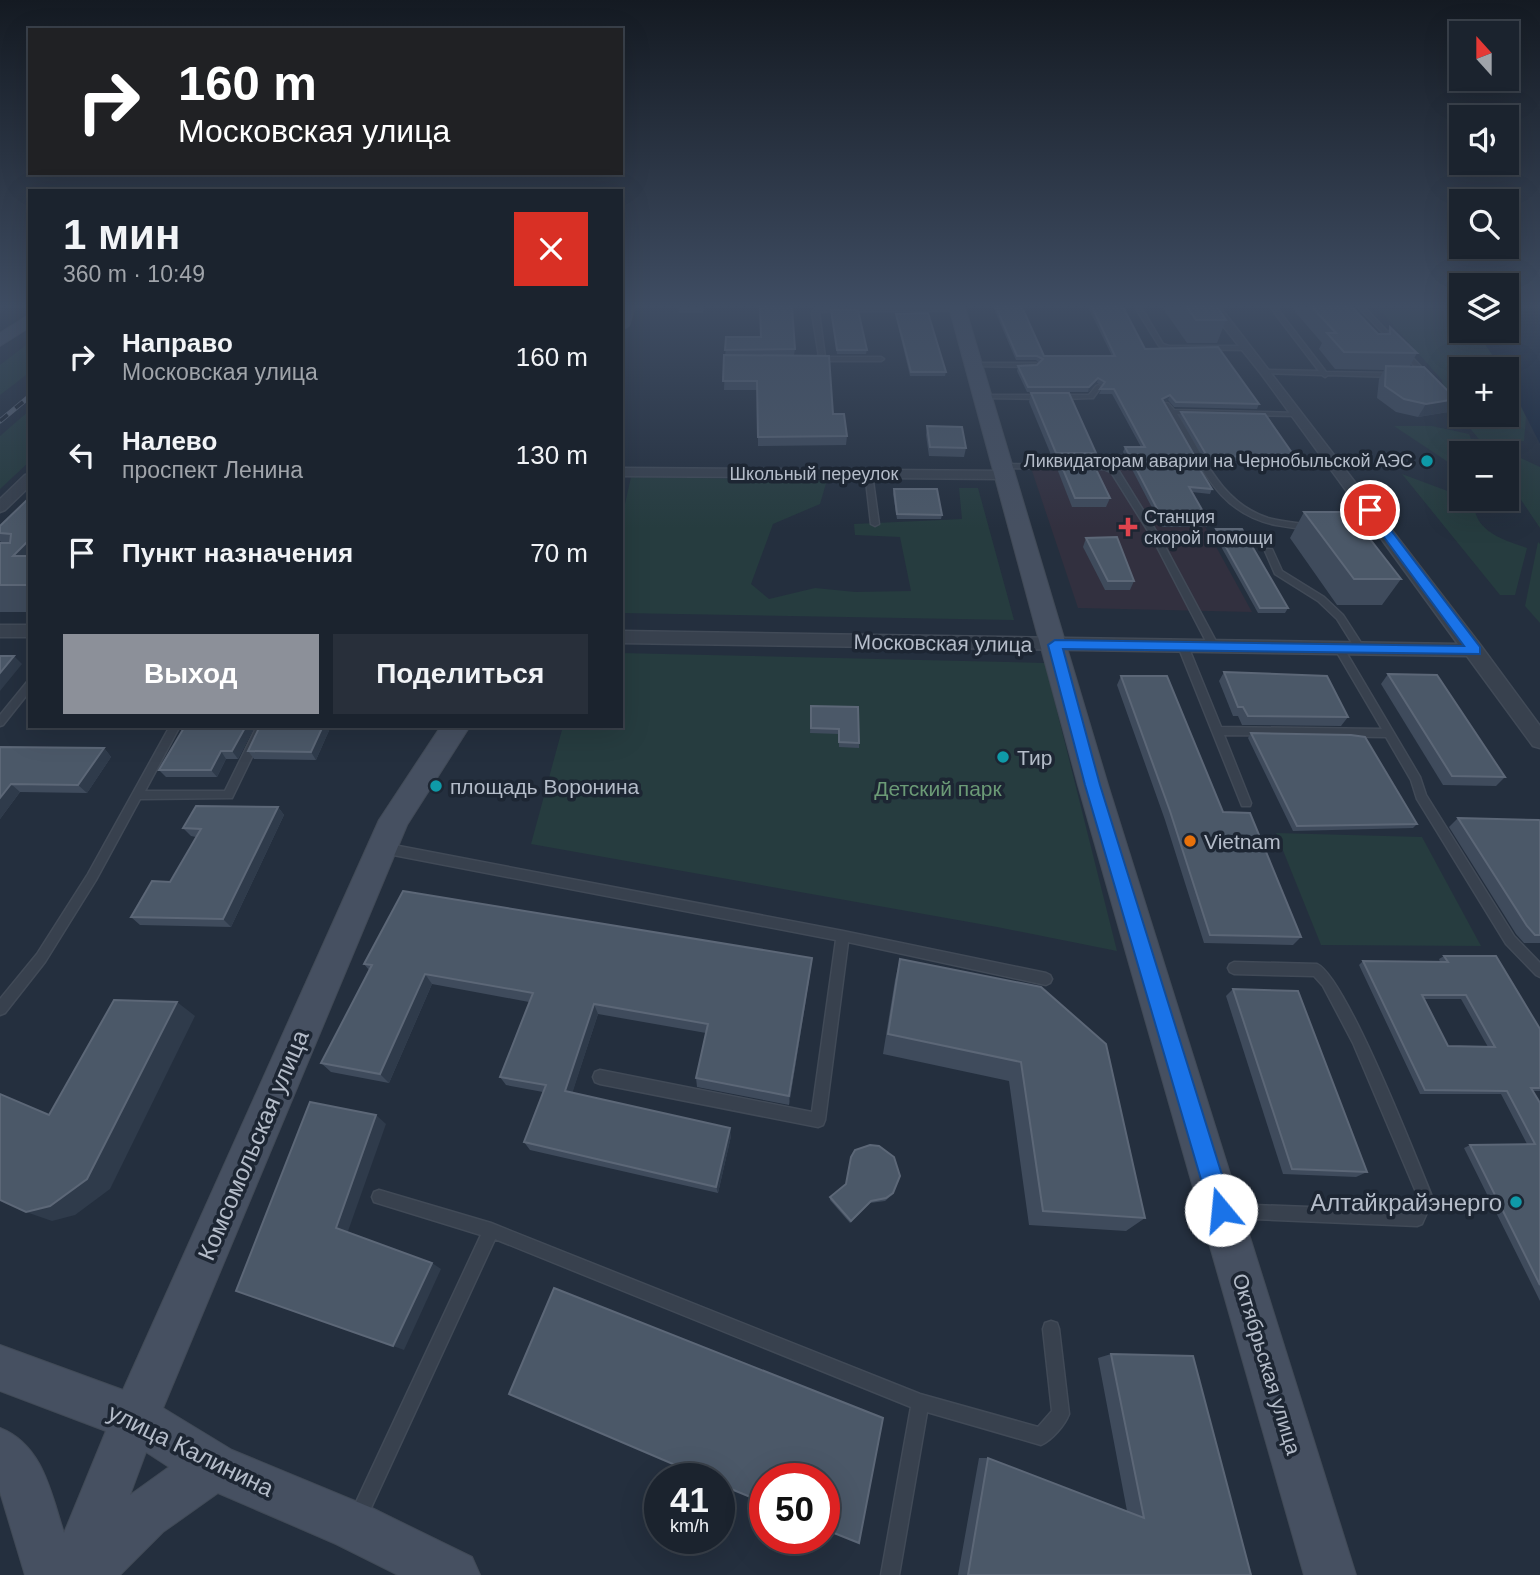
<!DOCTYPE html>
<html lang="ru">
<meta charset="utf-8">
<style>
:root{--surface:#1b232e;--page:#282f3a;--text:#f1f3f6;--muted:#a0a4aa;--line:#39404a;--accent:#8c9099}
body{margin:0;font-family:Arial,sans-serif;background:var(--page);color:var(--text);height:100vh;display:flex;flex-direction:column;font-size:26px;white-space:nowrap}
*{box-sizing:border-box;margin:0}
p{font-size:23px;color:var(--muted)}
.icon{flex:none;width:38px;height:38px;fill:none;stroke:currentColor;stroke-width:2;stroke-linecap:round;stroke-linejoin:round}
.map{position:relative;flex:1;overflow:hidden}
.side{position:absolute;left:28px;top:189px;width:595px;height:539px;display:flex;flex-direction:column;background:var(--surface);border-radius:0px;box-shadow:0 7px 28px #0002,0 0 0 2px var(--line)}
.side>*{flex:none}
.guide{position:absolute;left:28px;top:28px;width:595px;height:147px;border-radius:0px;box-shadow:0 7px 28px #0002,0 0 0 2px var(--line);background:#202124;color:#fff;overflow:hidden}
.needle{width:46px;rotate:339deg}
.fabs{position:absolute;left:1449px;top:21px;display:grid;gap:14px}
.fabs a{display:grid;place-items:center;width:70px;height:70px;border-radius:0px;background:var(--surface);box-shadow:0 7px 28px #0002,0 0 0 2px var(--line);font-size:35px}
.speed{position:absolute;left:644px;top:1463px;display:flex;gap:14px;font-size:35px;font-weight:700;text-align:center}
.speed>*{display:grid;place-content:center;width:91px;height:91px;border-radius:50%;background:var(--surface);box-shadow:0 7px 28px #0002,0 0 0 2px var(--line);line-height:1}
.speed small{font-size:18px;font-weight:400}
.speed .limit{border:10px solid #d22;background:#fff;color:#111}
.pin{position:absolute;display:grid;place-items:center;width:60px;height:60px;color:#fff;margin:-30px;border:4px solid #fff;border-radius:50%;box-shadow:0 2px 7px #0007}
.me{position:absolute;width:77px;margin:-38px;rotate:343deg;stroke-linejoin:round;filter:drop-shadow(0 0 5px #0008)}
.turn{display:flex;align-items:center;gap:24px;height:147px;padding:0 35px;font-size:32px}
.turn .icon{width:91px;height:91px;stroke-width:2.5}
.turn b{display:block;font-size:49px;line-height:60px}
.round{display:grid;place-items:center;flex:none;width:74px;height:74px;border-radius:0px;background:var(--page)}
.overview{display:flex;align-items:center;justify-content:space-between;height:119px;padding:0 35px}
h1{font-size:42px;font-weight:700;line-height:52px}
.primary-button{display:flex;gap:14px;margin-top:auto;padding:14px 35px}
.primary-button a{flex:1;height:80px;border-radius:0px;background:var(--accent);color:#fff;font-size:28px;font-weight:700;line-height:80px;text-align:center}
.primary-button a+a{background:var(--page);color:var(--text)}
ul{padding:0;list-style:none}
li{display:flex;align-items:center;gap:21px;height:98px;padding:0 35px}
li div{flex:1}
li b{display:block;font-size:26px}
li em{font-style:normal}
.map>svg:first-child{display:block}
.medical{fill:#32303f}
.green{fill:#263c3f}
.water{fill:#17263c}
.lines{fill:none;stroke-linecap:round;stroke-linejoin:round}
.lane-casing{stroke:#414a57;stroke-width:3}
.street-casing{stroke:#414a57;stroke-width:3}
.secondary-casing{stroke:#414a57;stroke-width:2}
.lane{fill:#38414e;fill-rule:evenodd}
.street{fill:#38414e;fill-rule:evenodd}
.secondary{fill:#465061;fill-rule:evenodd}
.rail-casing{stroke:#5a6575;stroke-width:5}
.rail{stroke:#1d2633;stroke-width:3.5;stroke-dasharray:10;stroke-linecap:butt}
.wall{fill:#3f4b5c;fill-rule:evenodd}
.shaded-wall{fill:#2f3b4b}
.building{fill:#4b5868;stroke:#5c6777;stroke-width:2;fill-rule:evenodd}
.route{fill:#1a73e8;stroke:#114b97;stroke-width:2}
.culture-dot{fill:#0f9aa8;stroke:#1d2633;stroke-width:2.5}
.health-dot{fill:#e0444e;stroke:#1d2633;stroke-width:2.5}
.food-dot{fill:#e8710a;stroke:#1d2633;stroke-width:2.5}
.labels{text-anchor:middle;dominant-baseline:central;stroke-width:7;stroke-linejoin:round;paint-order:stroke}
.far-poi-label{font-size:18px;fill:#b4bcc9;stroke:#1d2633;text-anchor:end}
.far-street-label{font-size:18px;fill:#b4bcc9;stroke:#1d2633}
.street-label{font-size:21px;fill:#b4bcc9;stroke:#1d2633}
.poi-label{font-size:21px;fill:#b4bcc9;stroke:#1d2633;text-anchor:start}
.park-label{font-size:21px;fill:#6b9a76;stroke:#1d2633}
.near-street-label{font-size:24px;fill:#b4bcc9;stroke:#1d2633}
.near-poi-label{font-size:24px;fill:#b4bcc9;stroke:#1d2633;text-anchor:end}
</style>
<div class="map">
<svg width="1540" height="1575" viewBox="0 0 1540 1575">
<rect width="100%" height="100%" fill="#242f3e"/>
<polygon class="medical" points="1165,454 1252,612 1078,608 1027,456"/>
<g class="green">
<polygon points="1377,307 1454,307 1461,315 1461,331 1476,331 1502,369 1461,369 1461,415 1507,415 1507,378 1526,417 1524,441 1489,443 1540,467 1540,528 1507,479 1507,453 1490,453 1444,396 1442,380"/>
<polygon points="30,342 30,372 0,395 0,365"/>
<polygon points="30,410 30,461 0,489 0,436"/>
<polygon points="1394,426 1432,426 1469,434 1477,453 1461,453 1461,461 1448,462"/>
<path d="M1402 474 1461 496V499L1481 503 1475 511C1480 534 1508 541 1527 548L1515 595H1500Z"/>
<polygon points="631,477 827,480 820,504 773,524 751,584 769,599 815,588 855,592 911,591 900,537 855,535 854,524 962,519 959,488 978,488 1014,620 621,613 621,522"/>
<polygon points="1538,542 1540,544 1540,623 1525,606"/>
<polygon points="621,653 1045,663 1117,951 997,927 531,844 563,726 621,726"/>
<polygon points="1276,833 1422,837 1481,946 1321,945"/>
</g>
<polygon class="water" points="1507,307 1535,307 1540,314 1540,444 1507,378 1507,369 1502,369 1476,331 1507,331"/>
<g class="lines">
<g class="lane-casing">
<g id="lane">
<polygon points="899,307 960,308 957,310 819,312 825,357 881,357 884,359 881,361 812,361 809,359 819,357 812,313 815,309"/>
<polygon points="1135,307 1141,307 1163,344 1169,346 1248,346 1251,348 1248,350 1166,349 1159,346"/>
<polygon points="1270,307 1276,307 1326,372 1393,373 1396,375 1393,377 1328,375 1325,377 1322,375 1264,373 1263,372 1266,370 1319,371"/>
<polygon points="1358,307 1364,307 1428,374 1428,376 1424,376"/>
<polygon points="974,363 1036,363 1039,365 1036,367 972,366 972,364"/>
<polygon points="1098,385 1101,387 1093,398 1060,399 1057,397 1060,395 1089,395 1096,386"/>
<polygon points="983,395 1044,395 1047,397 1044,399 981,398 981,396"/>
<path d="M1164 403H1168L1174 410 1299 413 1300 414 1297 416 1177 414C1203 454 1219 502 1268 518 1282 522 1297 523 1311 525L1315 527 1314 529C1302 530 1289 527 1276 525 1208 511 1199 452 1163 404Z"/>
<polygon points="1000,464 1104,465 1117,468 1161,539 1219,647 1217,649 1214,650 1209,647 1153,539 1111,472 1104,469 1003,468 999,466"/>
<polygon points="865,472 872,474 879,524 875,526 871,524"/>
<polygon points="1348,527 1385,529 1389,531 1385,533 1351,531 1347,529"/>
<polygon points="1266,549 1272,549 1282,571 1324,597 1343,615 1365,649 1363,651 1357,651 1337,619 1318,601 1275,574 1265,551"/>
<polygon points="1183,643 1188,646 1221,727 1382,729 1335,649 1337,647 1343,647 1420,777 1426,795 1514,936 1540,963 1540,977 1536,975 1506,944 1417,799 1411,780 1386,737 1224,735 1251,803 1250,806 1242,806 1178,646"/>
<polygon points="30,681 30,691 3,725 0,726 0,715 27,682"/>
<polygon points="170,726 180,726 145,791 225,791 257,726 267,726 232,798 140,799 96,880 45,962 5,1013 0,1015 0,999 37,954 88,874"/>
<polygon points="383,843 843,931 1046,973 1050,975 1052,979 1050,983 1046,985 848,942 825,1120 823,1125 818,1127 600,1084 595,1082 593,1077 595,1072 600,1070 812,1112 836,940 383,853 379,851 377,848 379,845"/>
<path d="M1234 962 1317 964C1346 977 1417 1160 1433 1199L1422 1224 1417 1226 1228 1218 1223 1216 1221 1211 1223 1206 1228 1204 1413 1211 1419 1199 1353 1043 1323 986 1314 976 1234 974 1230 972 1228 968 1230 964Z"/>
<path d="M379 1190 491 1223 920 1394 1038 1427 1052 1411 1043 1329 1045 1323 1051 1321 1057 1323 1059 1329 1069 1414C1065 1425 1052 1440 1041 1445L927 1412 899 1575H881L911 1407 495 1239 364 1523 358 1526 352 1523 349 1517 352 1511 481 1235 374 1202 372 1197 374 1192Z"/>
</g>
</g>
<g class="street-casing">
<g id="street">
<polygon points="1208,307 1220,307 1481,646 1540,726 1540,748 1533,746 1467,656 621,643 621,631 1458,644 1262,375"/>
<polygon points="621,468 1006,471 1013,475 1006,479 621,476"/>
<polygon points="30,474 30,486 5,510 0,512 0,499 25,475"/>
<rect x="0" y="625" width="30" height="12"/>
</g>
</g>
<g class="secondary-casing">
<g id="secondary">
<polygon points="621,307 635,307 629,326 621,331"/>
<polygon points="949,307 965,307 1108,785 1356,1575 1304,1575 1078,785"/>
<polygon points="30,314 30,327 0,346 0,333"/>
<path d="M441 726H470L407 825 163 1408 232 1450 372 1508 472 1557 480 1575H398L336 1544 218 1493 163 1532 120 1575H25L0 1492V1428C43 1445 51 1493 64 1533L106 1431 0 1391V1345L123 1390 379 820ZM146 1452 169 1467 130 1495Z"/>
</g>
</g>
<use href="#lane" class="lane"/>
<use href="#street" class="street"/>
<use href="#secondary" class="secondary"/>
<g class="rail-casing">
<polyline id="rail" points="0,421 30,396"/>
</g>
<use href="#rail" class="rail"/>
</g>
<g class="wall">
<polygon points="678,307 704,307 703,313 679,313"/>
<polygon points="993,307 1022,307 1044,356 1112,356 1088,307 1123,307 1145,349 1259,404 1257,409 1174,407 1168,400 1164,402 1194,455 1193,458 1212,489 1210,494 1192,492 1209,522 1207,527 1162,527 1123,452 1125,447 1141,447 1112,394 1099,394 1103,386 1097,383 1088,392 1027,392 1017,371 1018,366 1037,365 1039,363 1036,360 1016,360"/>
<polygon points="1162,307 1217,307 1226,320 1217,343 1187,343"/>
<polygon points="1291,307 1352,307 1378,334 1386,334 1390,327 1417,353 1410,366 1448,412 1418,417 1396,412 1377,398 1379,379 1384,370 1335,369 1319,349 1322,343"/>
<polygon points="831,310 867,350 866,354 837,354"/>
<polygon points="896,314 946,372 945,376 910,376 896,318"/>
<polygon points="726,337 761,337 795,349 794,355 748,355 833,414 847,436 846,445 758,446 758,390 724,390"/>
<polygon points="1031,393 1096,453 1093,462 1054,462 1029,402"/>
<polygon points="1181,412 1297,460 1295,465 1262,464 1260,461 1205,461 1180,417"/>
<polygon points="927,426 966,448 964,457 929,456 926,435"/>
<polygon points="1060,462 1110,498 1106,507 1072,507 1058,471"/>
<polygon points="894,489 942,515 941,519 897,519 893,494"/>
<polygon points="30,497 30,612 0,612 0,543 2,543 0,541 0,526"/>
<polygon points="1304,512 1401,579 1382,605 1337,605 1290,538"/>
<polygon points="1216,529 1288,608 1285,613 1258,613 1214,534"/>
<polygon points="1086,538 1134,581 1130,590 1105,590 1083,547"/>
<polygon points="1224,672 1348,717 1341,726 1242,725 1238,716 1233,716 1219,681"/>
<polygon points="1388,674 1505,777 1496,786 1443,785 1381,684"/>
<polygon points="1121,676 1223,812 1301,937 1293,945 1204,943 1165,820 1117,685"/>
<polygon points="811,706 859,743 859,748 839,747 839,734 810,733"/>
<polygon points="185,726 255,726 238,759 226,759 217,777 166,777 159,770"/>
<polygon points="331,726 316,760 254,759 248,751"/>
<polygon points="1251,733 1417,824 1413,828 1293,831 1248,738"/>
<polygon points="0,747 104,748 111,757 87,793 20,792 0,819"/>
<polygon points="278,807 284,815 231,927 140,925 131,917 170,882 196,837 191,836 183,828"/>
<polygon points="1458,818 1540,821 1540,943 1524,943 1516,934 1449,827"/>
<path d="M1444 956 1540 1029V1091H1533L1540 1103V1301L1464 1148 1470 1145 1527 1144 1501 1094H1420L1359 965 1363 961 1440 962 1439 959ZM1423 999H1461L1488 1047 1448 1046Z"/>
<polygon points="900,959 1041,987 1145,1218 1126,1231 1029,1225 1009,1081 883,1054 895,980"/>
<polygon points="364,964 811,968 789,1105 697,1087 696,1078 706,1033 598,1014 572,1093 731,1136 718,1193 530,1150 524,1142 543,1092 506,1085 500,1077 529,1002 432,984 389,1083 331,1072 321,1063 369,970"/>
<polygon points="1233,989 1367,1172 1356,1177 1283,1174 1226,996"/>
<polygon points="892,1195 885,1201 870,1203 850,1223 830,1200 830,1197"/>
<polygon points="1111,1354 1251,1575 958,1575 979,1458 988,1458 1127,1511 1098,1358"/>
</g>
<g class="shaded-wall">
<polygon points="0,307 8,307 0,313"/>
<polygon points="1098,378 1097,383 1088,392 1089,387"/>
<polygon points="1170,395 1168,400 1160,404 1162,399"/>
<polygon points="1456,399 1448,412 1418,417 1426,404"/>
<polygon points="30,539 30,576 13,556"/>
<polygon points="14,656 22,664 0,691 0,673"/>
<polygon points="246,726 255,726 238,759 232,751"/>
<polygon points="323,726 331,726 316,760 311,752"/>
<polygon points="104,748 111,757 87,793 78,785"/>
<polygon points="221,751 226,759 217,777 211,770"/>
<polygon points="11,784 20,792 0,819 0,798"/>
<polygon points="278,807 284,815 231,927 223,919"/>
<polygon points="812,958 811,968 789,1105 789,1096"/>
<polygon points="425,974 432,984 389,1083 380,1074"/>
<polygon points="177,1002 195,1016 110,1189 75,1215 52,1221 26,1212"/>
<polygon points="594,1004 598,1014 570,1100 565,1091"/>
<polygon points="376,1115 386,1124 347,1234 336,1228"/>
<polygon points="730,1128 731,1136 718,1193 716,1187"/>
<polygon points="871,1201 870,1203 850,1223 851,1221"/>
<polygon points="432,1263 441,1269 404,1350 393,1346"/>
</g>
<g class="building">
<polygon points="760,307 792,307 795,349 725,350 726,337 761,337"/>
<polygon points="996,307 1022,307 1044,356 1115,356 1092,307 1123,307 1145,349 1218,347 1259,404 1176,402 1170,395 1162,399 1194,455 1191,455 1212,489 1189,487 1209,522 1164,522 1125,447 1145,447 1114,389 1100,389 1105,382 1098,378 1089,387 1028,387 1018,366 1037,365 1043,359 1037,356 1017,356"/>
<polygon points="1187,307 1217,307 1226,320 1196,320"/>
<polygon points="1312,307 1352,307 1378,334 1390,334 1390,327 1417,353 1344,352 1327,333 1336,333"/>
<polygon points="831,310 858,310 867,350 837,350"/>
<polygon points="928,313 946,372 911,372 896,314"/>
<polygon points="724,355 829,356 833,414 844,414 847,436 758,437 757,381 723,381"/>
<polygon points="1386,366 1424,367 1456,399 1426,404 1404,399 1385,386"/>
<polygon points="1031,393 1069,393 1096,453 1056,453"/>
<polygon points="1181,412 1265,414 1297,460 1264,460 1262,457 1207,456"/>
<polygon points="927,426 962,427 966,448 930,447"/>
<polygon points="1060,462 1093,463 1110,498 1075,498"/>
<polygon points="894,489 937,489 942,515 897,514"/>
<polygon points="30,497 30,539 13,556 30,556 30,585 0,585 0,543 10,543 11,534 0,533 0,526"/>
<polygon points="1304,512 1349,512 1401,579 1354,579"/>
<polygon points="1216,529 1242,529 1288,608 1260,608"/>
<polygon points="1117,537 1134,581 1108,581 1086,538"/>
<polygon points="0,656 14,656 0,673"/>
<polygon points="1224,672 1327,676 1348,717 1248,716 1243,707 1238,707"/>
<polygon points="1388,674 1437,675 1505,777 1452,776"/>
<polygon points="1121,676 1167,676 1223,812 1250,813 1301,937 1210,935 1170,811"/>
<polygon points="811,706 858,707 859,743 839,742 839,729 811,728"/>
<polygon points="185,726 246,726 232,751 221,751 211,770 159,770"/>
<polygon points="260,726 323,726 311,752 248,751"/>
<polygon points="1251,733 1351,735 1365,737 1417,824 1297,826"/>
<polygon points="0,747 104,748 78,785 11,784 0,798"/>
<polygon points="196,806 278,807 223,919 131,917 152,881 170,882 201,829 183,828"/>
<polygon points="1458,818 1539,820 1540,821 1540,935 1535,935 1527,926"/>
<polygon points="403,891 812,958 789,1096 696,1078 708,1024 594,1004 565,1091 730,1128 716,1187 524,1142 546,1085 500,1077 533,993 425,974 380,1074 321,1063 372,965 364,964"/>
<path d="M1444 956H1496L1540 1029V1088H1531L1540 1103V1285L1470 1145 1535 1144 1507 1091 1425 1090 1363 961 1448 962ZM1422 995H1466L1495 1047 1448 1046Z"/>
<polygon points="900,959 1041,987 1106,1044 1145,1218 1043,1211 1021,1062 888,1034"/>
<polygon points="1233,989 1298,991 1367,1172 1292,1169"/>
<polygon points="114,1000 177,1002 87,1179 50,1206 26,1212 0,1200 0,1094 49,1115"/>
<polygon points="310,1102 376,1115 336,1228 432,1263 393,1346 236,1291"/>
<polygon points="870,1145 879,1146 894,1157 900,1176 893,1193 886,1198 871,1201 851,1221 830,1197 846,1184 851,1157 855,1150"/>
<polygon points="554,1288 883,1418 859,1543 824,1529 824,1479 765,1479 765,1503 719,1484 719,1479 708,1479 509,1394"/>
<polygon points="1111,1354 1193,1356 1251,1575 968,1575 988,1458 1144,1518"/>
</g>
<linearGradient id="sky" x2="0" y2="1"><stop stop-color="#141a22"/><stop offset="0.58" stop-color="#3f4d63"/><stop offset="1" stop-color="#3f4d63" stop-opacity="0"/></linearGradient>
<rect width="1540" height="528" fill="url(#sky)"/>
<polygon class="route" points="1370,507 1374,508 1480,647 1480,654 1063,649 1100,785 1233,1210 1229,1218 1221,1222 1213,1218 1210,1210 1085,785 1048,645 1055,640 1464,646 1364,510"/>
<g class="culture-dot">
<circle cx="1427" cy="461" r="7"/>
<circle cx="1003" cy="757" r="7"/>
<circle cx="436" cy="786" r="7"/>
<circle cx="1516" cy="1202" r="7"/>
</g>
<path class="health-dot" d="M1124.5 516.5h7v7h7v7h-7v7h-7v-7h-7v-7h7z"/>
<circle class="food-dot" cx="1190" cy="841" r="7"/>
<g class="labels">
<g class="far-poi-label">
<text x="1413" y="461">Ликвидаторам аварии на Чернобыльской АЭС</text>
<text x="1144" y="517" text-anchor="start">Станция<tspan x="1144" dy="21">скорой помощи</tspan></text>
</g>
<g class="far-street-label">
<text x="814" y="474">Школьный переулок</text>
</g>
<g class="street-label">
<text transform="translate(943 643) rotate(1)">Московская улица</text>
<text transform="translate(1267 1364) rotate(73)">Октябрьская улица</text>
</g>
<g class="poi-label">
<text x="1017" y="757">Тир</text>
<text x="450" y="786">площадь Воронина</text>
<text x="1204" y="841">Vietnam</text>
</g>
<g class="park-label">
<text x="938" y="788">Детский парк</text>
</g>
<g class="near-street-label">
<text transform="translate(253 1145) rotate(-67)">Комсомольская улица</text>
<text transform="translate(191 1450) rotate(26)">улица Калинина</text>
</g>
<g class="near-poi-label">
<text x="1502" y="1202">Алтайкрайэнерго</text>
</g>
</g>
</svg>
<div class="fabs">
<a><svg class="needle" viewBox="-14 -14 28 28"><path d="M0-13l5 13h-10z" fill="#e53935"/><path d="M0 13l5-13h-10z" fill="#a0a4aa"/></svg></a>
<a><svg class="icon" aria-label="sound" viewBox="0 0 24 24"><path d="M4 9h4l5-4v14l-5-4H4zM17 9q2 3 0 6"/></svg></a>
<a><svg class="icon" aria-label="search" viewBox="0 0 24 24"><circle cx="10" cy="10" r="6"/><path d="M15 15l6 6"/></svg></a>
<a><svg class="icon" aria-label="layers" viewBox="0 0 24 24"><path d="M12 4l9 5-9 5-9-5zM3 14l9 5 9-5"/></svg></a>
<a>+</a>
<a>−</a>
</div>
<div class="speed"><div>41<small>km/h</small></div><div class="limit">50</div></div>
<div class="pin" style="left:1370px;top:510px;background:#d93025"><svg class="icon" aria-label="arrive" viewBox="0 0 24 24"><path d="M6 21V4h12l-3 4 3 4H6"/></svg></div>
<svg class="me" style="left:1221px;top:1210px" viewBox="-20 -20 40 40"><circle r="19" fill="#fff"/><path d="M0-13L10 11 0 6-10 11z" fill="#1a73e8"/></svg>
<div class="guide">
<div class="turn"><svg class="icon" aria-label="right" viewBox="0 0 24 24"><path d="M7 20v-9h11M14 6l5 5-5 5"/></svg><div><b>160 m</b>Московская улица</div></div>
</div>
<section class="side">
<div class="overview"><div><h1>1 мин</h1><p>360 m · 10:49</p></div><a class="round" style="background:#d93025;color:#fff"><svg class="icon" aria-label="close" viewBox="0 0 24 24"><path d="M6 6l12 12M18 6L6 18"/></svg></a></div>
<ul>
<li><svg class="icon" aria-label="right" viewBox="0 0 24 24"><path d="M7 20v-9h11M14 6l5 5-5 5"/></svg><div><b>Направо</b><p>Московская улица</p></div><em>160 m</em></li>
<li><svg class="icon" aria-label="left" viewBox="0 0 24 24"><path d="M17 20v-9H6M10 6l-5 5 5 5"/></svg><div><b>Налево</b><p>проспект Ленина</p></div><em>130 m</em></li>
<li><svg class="icon" aria-label="arrive" viewBox="0 0 24 24"><path d="M6 21V4h12l-3 4 3 4H6"/></svg><div><b>Пункт назначения</b></div><em>70 m</em></li>
</ul>
<div class="primary-button"><a>Выход</a><a>Поделиться</a></div>
</section>
</div>
